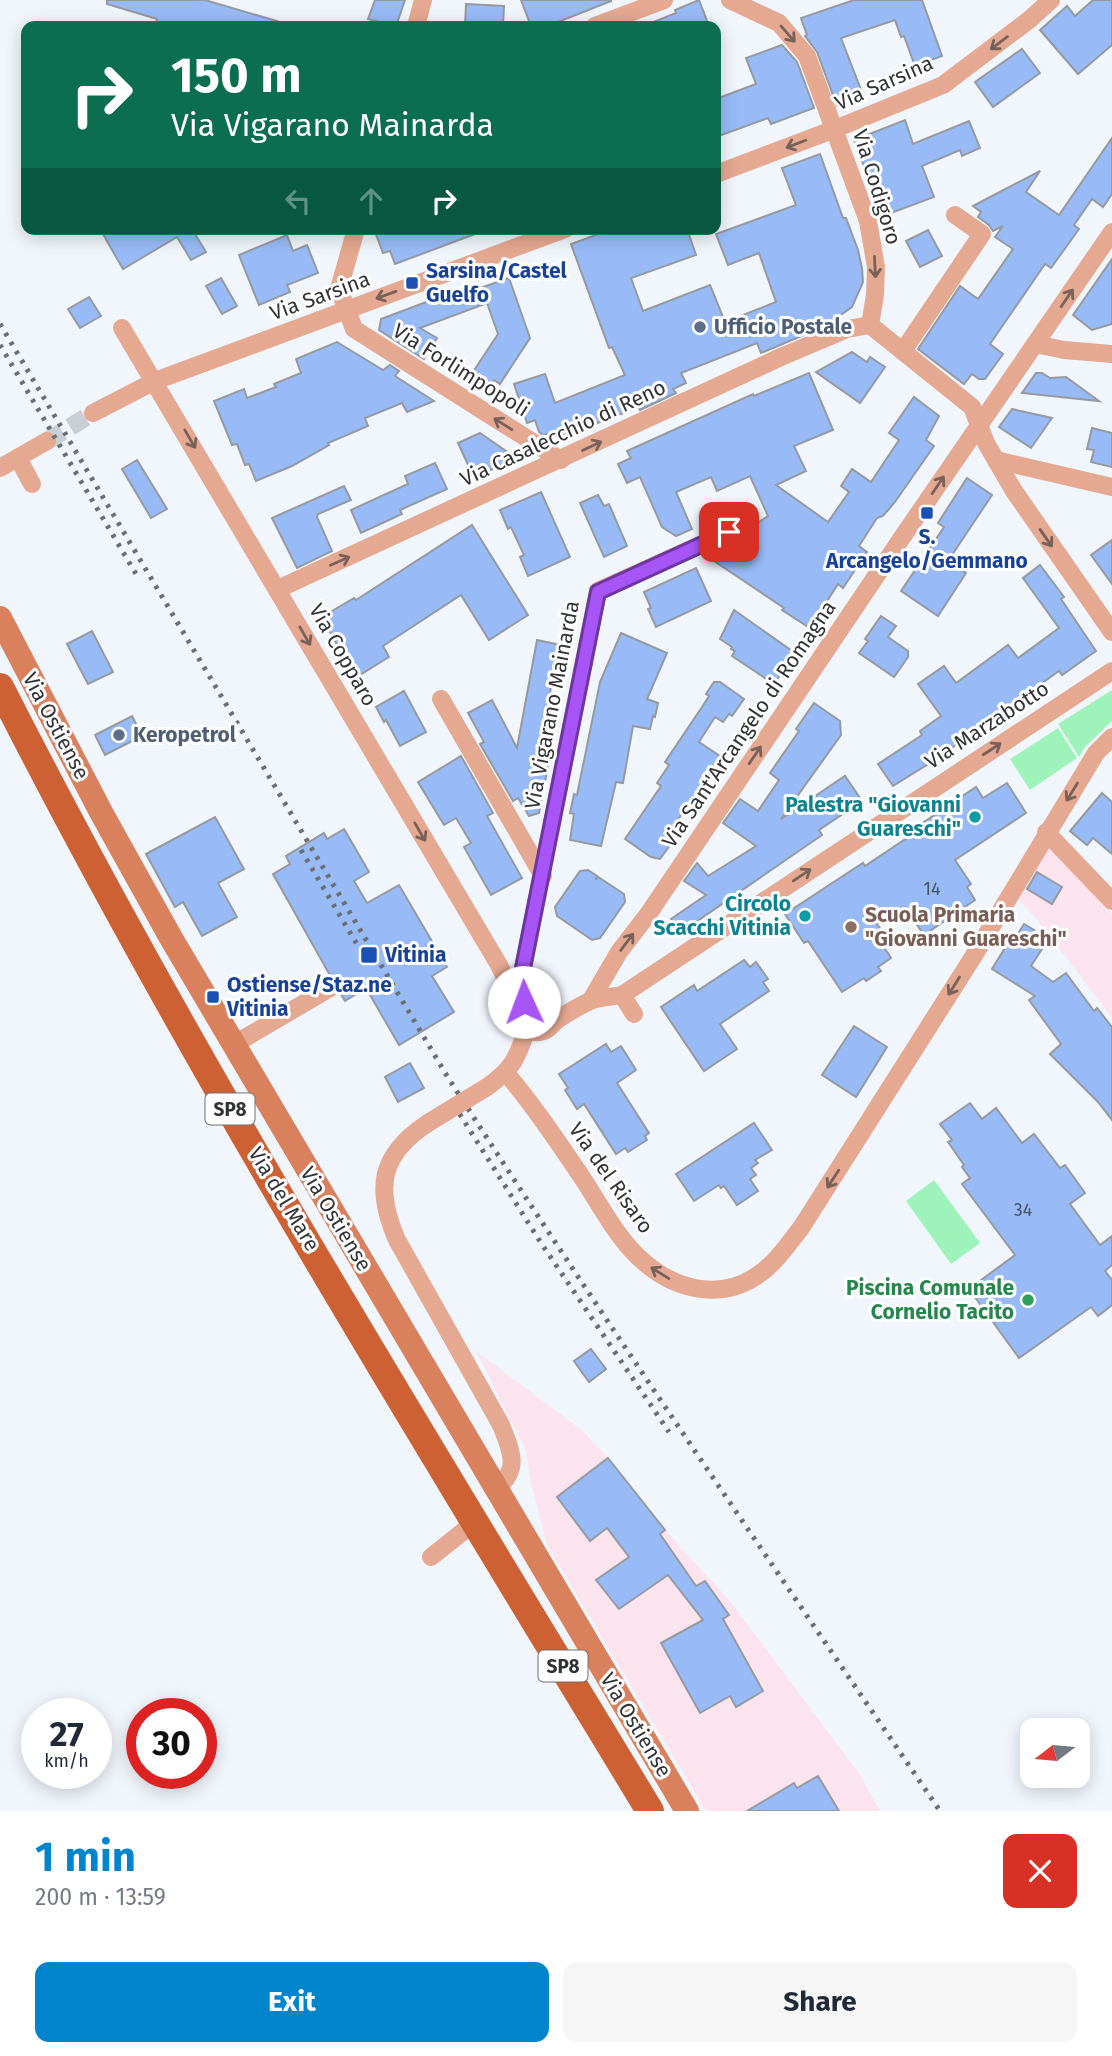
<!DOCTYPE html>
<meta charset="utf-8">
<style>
:root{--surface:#fff;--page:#f6f6f7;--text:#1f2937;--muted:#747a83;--accent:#0085cd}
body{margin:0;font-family:"Fira Sans",sans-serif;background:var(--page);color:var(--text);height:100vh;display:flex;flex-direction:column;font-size:26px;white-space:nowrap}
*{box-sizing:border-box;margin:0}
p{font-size:23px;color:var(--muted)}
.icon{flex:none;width:38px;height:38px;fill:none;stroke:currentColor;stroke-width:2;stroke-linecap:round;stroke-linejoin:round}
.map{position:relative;height:1811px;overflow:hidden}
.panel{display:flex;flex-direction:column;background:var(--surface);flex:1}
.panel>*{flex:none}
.banner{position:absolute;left:21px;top:21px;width:700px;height:214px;border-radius:14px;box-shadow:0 4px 18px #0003;background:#0b6e4f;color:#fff;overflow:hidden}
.needle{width:46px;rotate:254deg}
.tools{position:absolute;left:1020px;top:1718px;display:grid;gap:14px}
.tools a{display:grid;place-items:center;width:70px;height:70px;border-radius:14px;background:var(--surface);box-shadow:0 4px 18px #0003;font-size:35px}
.speed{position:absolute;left:21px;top:1698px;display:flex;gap:14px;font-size:35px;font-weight:700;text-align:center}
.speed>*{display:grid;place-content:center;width:91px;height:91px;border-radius:50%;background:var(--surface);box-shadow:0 4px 18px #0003;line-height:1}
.speed small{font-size:18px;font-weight:400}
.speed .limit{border:10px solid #d22;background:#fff;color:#111}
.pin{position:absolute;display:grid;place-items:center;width:60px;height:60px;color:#fff;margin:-30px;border-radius:14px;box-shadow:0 4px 10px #0006}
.me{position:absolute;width:77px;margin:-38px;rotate:358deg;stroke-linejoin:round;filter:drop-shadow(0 0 5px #0008)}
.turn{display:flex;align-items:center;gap:24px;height:147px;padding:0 35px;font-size:32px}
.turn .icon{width:91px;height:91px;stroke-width:2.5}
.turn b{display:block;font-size:49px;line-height:60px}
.lanes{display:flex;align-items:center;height:66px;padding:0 35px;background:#0003;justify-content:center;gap:35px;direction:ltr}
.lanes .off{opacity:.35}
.round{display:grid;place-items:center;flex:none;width:74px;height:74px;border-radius:14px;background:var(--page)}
.summary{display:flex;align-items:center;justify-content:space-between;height:119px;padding:0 35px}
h1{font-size:42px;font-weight:700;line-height:52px;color:var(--accent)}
.button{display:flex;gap:14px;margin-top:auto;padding:14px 35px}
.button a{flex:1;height:80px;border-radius:14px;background:var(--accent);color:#fff;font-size:28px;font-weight:700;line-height:80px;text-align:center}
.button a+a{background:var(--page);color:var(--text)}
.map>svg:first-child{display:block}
.industrial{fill:#fce4ef}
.green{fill:#9ef3ba}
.building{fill:#98bbf7;stroke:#9599a0;stroke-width:2}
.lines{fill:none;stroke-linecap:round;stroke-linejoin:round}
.street-tunnel{stroke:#cacfd5;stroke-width:18;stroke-dasharray:18 9;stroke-linecap:butt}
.street{stroke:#e5a891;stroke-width:18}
.secondary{stroke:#d9805d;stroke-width:24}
.primary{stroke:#ce6133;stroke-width:28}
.rail{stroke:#6c6f72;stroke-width:5;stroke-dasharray:3.5 7;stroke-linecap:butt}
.street-bridge{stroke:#e5a891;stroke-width:18}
.oneway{stroke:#786159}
.route-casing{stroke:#6d37a1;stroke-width:18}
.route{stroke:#a855f7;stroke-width:12}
.transit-dot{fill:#1a4fb4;stroke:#fff;stroke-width:2.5}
.service-dot{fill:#5c6f8a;stroke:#fff;stroke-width:2.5}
.culture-dot{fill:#0f9aa8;stroke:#fff;stroke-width:2.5}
.education-dot{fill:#8d6e63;stroke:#fff;stroke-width:2.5}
.leisure-dot{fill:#2e9e5b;stroke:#fff;stroke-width:2.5}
.labels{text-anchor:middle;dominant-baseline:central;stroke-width:6;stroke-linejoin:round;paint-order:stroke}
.number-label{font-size:18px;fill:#4a5465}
.shield{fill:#fff;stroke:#6e7071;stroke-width:2}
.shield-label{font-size:19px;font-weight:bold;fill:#303234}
.street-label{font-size:21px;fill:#303234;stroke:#fff}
.transit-label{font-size:21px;font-weight:bold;fill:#164399;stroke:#fff;text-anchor:start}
.service-label{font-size:21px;font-weight:bold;fill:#4e5e75;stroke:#fff;text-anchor:start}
.culture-label{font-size:21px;font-weight:bold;fill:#0d838f;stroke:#fff;text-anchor:end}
.education-label{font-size:21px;font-weight:bold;fill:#785e54;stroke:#fff;text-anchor:start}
.leisure-label{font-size:21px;font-weight:bold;fill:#27864d;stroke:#fff;text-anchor:end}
</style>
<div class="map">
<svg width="1112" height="1811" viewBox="0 0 1112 1811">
<rect width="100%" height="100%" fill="#f1f6fd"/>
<g class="industrial">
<polygon points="1053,848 1091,886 1112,914 1112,1018 1039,922 1017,897 1046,849"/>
<polygon points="476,1351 583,1431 608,1458 665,1530 730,1601 861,1776 880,1811 706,1811 547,1545 530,1478 526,1451"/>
</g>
<g class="green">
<polygon points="1112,690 1112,721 1085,747 1079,757 1058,724"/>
<polygon points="1058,728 1077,758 1030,790 1010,759"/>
<polygon points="934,1180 980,1243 951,1264 906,1201"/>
</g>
<g class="building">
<polygon points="107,0 205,0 280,22 279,26 155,26 157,19 107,4"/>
<polygon points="375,0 405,0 396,26 368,19"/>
<polygon points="521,0 611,0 611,1 548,26 531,26"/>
<polygon points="699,0 709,26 644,26 676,13 675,10"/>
<polygon points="854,0 922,0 942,56 915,66 904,36 901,37 895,20 841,38 863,95 837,106 817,52 805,36 807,35 801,18"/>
<polygon points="1093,0 1112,0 1112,45 1078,74 1040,30 1067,6 1075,16"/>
<polygon points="466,4 504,6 503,26 465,26"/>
<polygon points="782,45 797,62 814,108 771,124 768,118 716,137 716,99 756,84 746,58"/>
<polygon points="1022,49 1040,73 993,107 975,82"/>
<polygon points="905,120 913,144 969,121 980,148 962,156 960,150 922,166 934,197 883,216 854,140"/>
<polygon points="1112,138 1112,194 1103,207 1092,199 1074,225 1079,229 1051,268 1045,264 990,344 1003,354 985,379 979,379 972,374 964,384 918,349 960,286 978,299 1013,249 995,237 1003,226 993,231 989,225 978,217 981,212 973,206 1040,171 1026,192 1059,215"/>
<polygon points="820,154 843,218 846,218 858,250 862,268 863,282 852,307 825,326 761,353 757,343 681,373 686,383 673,389 676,393 640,410 639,407 587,427 549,438 547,434 543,435 539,432 535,420 527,423 514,384 545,374 555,403 625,375 612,347 609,348 571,244 612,229 687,229 696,255 631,278 643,311 710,285 725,322 776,302 759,253 728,265 716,234 796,205 782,168"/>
<polygon points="100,229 192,229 206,252 191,260 177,237 123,269"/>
<polygon points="374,229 483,229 483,231 395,264 390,251 383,253"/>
<polygon points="928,230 942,256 920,267 906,241"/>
<polygon points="287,235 293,251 307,245 318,273 287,285 290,292 259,305 239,255"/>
<polygon points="1112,259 1112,324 1092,330 1073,315"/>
<polygon points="221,278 237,306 222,314 206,286"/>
<polygon points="509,278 530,338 500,384 494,380 491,384 473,372 498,334 487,303 420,328 437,338 424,359 379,330 381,319 458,290 460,295"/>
<polygon points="89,297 101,316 80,328 68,309"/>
<polygon points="337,342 383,370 390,365 399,371 395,376 434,401 407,412 402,403 365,418 368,426 328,443 329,445 292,466 256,481 249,464 245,465 237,444 232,445 214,401 244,389 247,398 276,387 274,384 301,373 296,359"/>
<polygon points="852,352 867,362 870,357 885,367 860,403 816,372"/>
<polygon points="809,373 833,430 794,446 806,471 776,485 828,522 849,492 841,486 852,469 871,482 899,440 889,433 914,397 939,416 926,440 934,446 895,502 883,516 877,518 859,546 867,552 843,588 838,584 810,628 782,610 784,608 714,561 722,547 734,542 740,534 768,516 750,476 717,491 711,477 676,492 692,529 676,536 662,527 640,477 627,483 618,464 631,458 627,451 753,394 754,396"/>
<polygon points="1036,373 1042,373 1050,378 1066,377 1099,401 1022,393"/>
<polygon points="1012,409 1052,418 1031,448 999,427"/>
<polygon points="1092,428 1112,433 1112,467 1091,462 1094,450 1087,449"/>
<polygon points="480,433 516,458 474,478 458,443"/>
<polygon points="137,460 167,509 151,518 122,469"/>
<polygon points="435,463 447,489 400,510 402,514 361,533 351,510 408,484 405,476"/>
<polygon points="967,478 992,495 948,561 966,573 938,616 901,591 944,527 938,523"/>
<polygon points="344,486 351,500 318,514 317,517 332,551 297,568 272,518"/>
<polygon points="541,492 570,557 528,576 520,557 524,555 511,527 508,529 500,510"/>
<polygon points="598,495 604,506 609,504 627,546 604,557 580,503"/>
<polygon points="472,525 528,615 489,640 461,595 383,646 389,657 355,678 322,617 354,598 356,600"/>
<polygon points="1112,540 1112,584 1091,555"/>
<polygon points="1040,565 1064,597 1061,599 1096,651 1062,675 1059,671 938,758 893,786 878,764 922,735 920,731 941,716 918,684 944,666 956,683 1008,645 1018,658 1059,628 1023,578"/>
<polygon points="696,568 711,601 656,627 648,609 651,608 644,592"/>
<polygon points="734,610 795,653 774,684 732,656 735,651 731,649 732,647 720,639"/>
<polygon points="881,616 896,626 888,637 908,651 908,657 894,677 859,653 868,641 865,639"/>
<polygon points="92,631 113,672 88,684 67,644"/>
<polygon points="621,633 667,653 647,699 658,703 655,717 653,716 650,729 633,726 623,783 616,782 601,846 570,840 574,814 570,813 574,794 577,795 600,682"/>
<polygon points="537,640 570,647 563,682 552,680 546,720 555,722 550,756 539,813 529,816 518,798 513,801 480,744 484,742 468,713 492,700 517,748"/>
<polygon points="714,682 720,682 744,699 732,716 729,714 723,722 715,717 699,742 726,760 713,779 708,776 675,824 682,829 660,859 651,857 625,839 661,786 657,783 669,765 665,762 702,707 709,696 706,694"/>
<polygon points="404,691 426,732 400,746 386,720 384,722 376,707"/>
<polygon points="814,703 840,721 841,735 781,819 845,776 864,804 851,813 849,810 819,830 822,835 680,933 671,919 706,895 684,881 697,863 708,876 756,846 723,823 740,799 758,811 779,780 770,773 799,731 796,729"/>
<polygon points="132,716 142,736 105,755 95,735"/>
<polygon points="461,756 493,813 487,816 522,878 491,895 464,847 471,843 456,818 444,825 418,782"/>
<polygon points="1007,783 1026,813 955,860 971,884 967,887 975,900 924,935 905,907 877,924 886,937 880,941 891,958 878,967 881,971 866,981 864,978 842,992 808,941 804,943 785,914 863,863 865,866 926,825 924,822 976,787 983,798"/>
<polygon points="1102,793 1112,802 1112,854 1093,838 1087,845 1070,831"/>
<polygon points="215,817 244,869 218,883 237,917 202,936 183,902 175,907 146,854"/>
<polygon points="344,829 369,872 354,881 367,903 399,885 447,967 432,976 454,1012 399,1045 366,988 345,1001 340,993 340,983 331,977 273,874 290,864 286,856 324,833 327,839"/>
<polygon points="588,870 597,876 596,880 598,877 624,894 625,902 600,938 592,940 557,916 555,907 580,871"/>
<polygon points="1037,872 1062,887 1052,904 1027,889"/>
<polygon points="1024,924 1034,930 1044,946 1031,966 1053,982 1066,973 1094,1011 1097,1008 1112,1027 1112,1120 1098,1102 1050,1054 1061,1044 1029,1000 1035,996 992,969 1013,935 1016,937"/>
<polygon points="744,960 750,967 756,962 768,979 763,982 769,991 720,1024 737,1049 704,1071 661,1007 694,985 697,991"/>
<polygon points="854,1026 887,1047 856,1097 822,1075"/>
<polygon points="606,1044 611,1052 621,1046 636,1070 617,1083 649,1133 645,1136 647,1140 628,1152 625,1148 616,1154 584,1104 577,1109 565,1090 568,1088 559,1074"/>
<polygon points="410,1063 424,1088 398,1102 385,1077"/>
<polygon points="970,1103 982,1119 996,1108 1022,1143 1034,1134 1060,1168 1065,1165 1085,1193 1070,1204 1100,1245 1112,1236 1112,1265 1105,1271 1112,1280 1112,1305 1098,1316 1091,1307 1019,1358 969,1289 1015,1255 962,1184 970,1178 962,1167 964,1165 948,1142 952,1140 940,1124"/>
<polygon points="754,1123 772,1150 755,1160 758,1163 751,1168 756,1175 750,1179 758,1191 737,1205 724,1186 721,1188 719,1185 694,1201 676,1174"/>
<polygon points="591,1349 606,1369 589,1382 574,1361"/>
<polygon points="608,1458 665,1530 660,1534 696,1586 705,1581 729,1615 723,1619 763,1691 736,1707 730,1696 700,1713 661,1643 703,1620 668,1575 619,1609 596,1580 629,1557 607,1528 590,1541 557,1497"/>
<polygon points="818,1776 839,1811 747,1811 794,1783 797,1788"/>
</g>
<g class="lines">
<polyline class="street-tunnel" points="47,441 93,413"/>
<g class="street">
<polyline points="730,0 779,23 807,56 868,221 876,267 875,295 870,325 972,407 986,443 1014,491 1112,632"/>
<polyline points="416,26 423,0"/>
<polyline points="595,26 664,0"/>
<polyline points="716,174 835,129 943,85 1029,20 1051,0"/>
<polyline points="356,229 339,289 354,329 561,460"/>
<polyline points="122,328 499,965 520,1008"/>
<polyline points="1035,344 1064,350 1112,354"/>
<polyline points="903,351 982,234 955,215"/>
<polyline points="93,413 155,381 565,229"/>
<polyline points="18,458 32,484"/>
<polyline points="996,460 1112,487"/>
<polyline points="0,468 47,441"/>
<polyline points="278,589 781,357 847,329 870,325"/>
<polyline points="441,699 543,876"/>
<polyline points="1046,832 1112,901"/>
<polyline points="622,995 634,1014"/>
<polyline points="531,998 523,968 598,591 729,532"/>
<polyline points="591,1000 619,952 649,913 901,539 1112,232"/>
<path d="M554 1022C555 985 516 994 519 1017 521 1029 534 1035 544 1031 550 1029 552 1024 556 1021 566 1014 579 1006 590 1001 599 997 612 997 622 995L1112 671"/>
<polyline points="233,1045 330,988"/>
<path d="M506 1073C533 1105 556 1139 579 1173 599 1202 617 1240 645 1263 678 1291 722 1300 758 1275 776 1263 788 1244 801 1228L973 957 1096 753 1112 737"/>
<path d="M487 1087C513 1069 517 1058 527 1029"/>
<path d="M428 1123C379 1155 375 1189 397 1240L501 1425C511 1451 521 1469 496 1489"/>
<polyline points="431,1557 475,1522"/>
</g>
<polyline class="secondary" points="0,618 102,814 171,938 687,1811"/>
<path class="primary" d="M0 687C196 1073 426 1441 650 1811"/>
<g class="rail">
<path d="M0 324 447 1076C606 1324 774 1567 940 1811"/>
<polyline points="0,345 139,579"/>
<polyline points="301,850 358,946"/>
<polyline points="454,1105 541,1243 669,1432"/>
</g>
<polyline class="street-bridge" points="428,1123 487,1087"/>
</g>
<defs><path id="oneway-shaft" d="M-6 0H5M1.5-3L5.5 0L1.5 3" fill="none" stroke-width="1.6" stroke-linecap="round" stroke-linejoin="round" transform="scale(1.75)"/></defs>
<g class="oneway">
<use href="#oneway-shaft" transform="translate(788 34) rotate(49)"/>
<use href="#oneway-shaft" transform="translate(999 43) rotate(143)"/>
<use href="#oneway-shaft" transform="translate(796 144) rotate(159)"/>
<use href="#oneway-shaft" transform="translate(875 267) rotate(87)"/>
<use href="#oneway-shaft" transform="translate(386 295) rotate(160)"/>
<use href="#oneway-shaft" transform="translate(1067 298) rotate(-56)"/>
<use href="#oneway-shaft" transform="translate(503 424) rotate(-148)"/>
<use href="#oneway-shaft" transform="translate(190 439) rotate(60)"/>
<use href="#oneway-shaft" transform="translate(592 446) rotate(-25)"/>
<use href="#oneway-shaft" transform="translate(938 485) rotate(-56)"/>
<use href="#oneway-shaft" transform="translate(1046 538) rotate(55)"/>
<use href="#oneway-shaft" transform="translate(340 561) rotate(-24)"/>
<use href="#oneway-shaft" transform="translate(305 636) rotate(60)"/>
<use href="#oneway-shaft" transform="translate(992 749) rotate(-33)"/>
<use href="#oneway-shaft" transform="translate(755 755) rotate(-56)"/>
<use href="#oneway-shaft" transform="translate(1072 792) rotate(122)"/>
<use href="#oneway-shaft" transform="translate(420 832) rotate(60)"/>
<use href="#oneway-shaft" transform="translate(802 875) rotate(-34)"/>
<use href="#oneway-shaft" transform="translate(627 942) rotate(-53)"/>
<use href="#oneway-shaft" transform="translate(954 986) rotate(122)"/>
<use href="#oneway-shaft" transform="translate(833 1179) rotate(123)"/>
<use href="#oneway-shaft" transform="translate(660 1273) rotate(-148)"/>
</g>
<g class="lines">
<g class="route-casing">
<polyline id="route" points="524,1002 531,998 523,968 598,592 729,532"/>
</g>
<use href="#route" class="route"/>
</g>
<g class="transit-dot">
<rect x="405" y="276" width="14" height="14" rx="3.5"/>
<rect x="920" y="506" width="14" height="14" rx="3.5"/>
<rect x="360" y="946" width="18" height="18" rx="3.5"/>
<rect x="206" y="990" width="14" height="14" rx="3.5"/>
</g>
<g class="service-dot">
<circle cx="700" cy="327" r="7"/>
<circle cx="119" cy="735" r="7"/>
</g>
<g class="culture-dot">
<circle cx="975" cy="817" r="7"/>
<circle cx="805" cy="916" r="7"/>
</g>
<circle class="education-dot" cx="851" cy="927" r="7"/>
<circle class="leisure-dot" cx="1028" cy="1300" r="7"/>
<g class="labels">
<g class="number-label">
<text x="932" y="889">14</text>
<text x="1023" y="1210">34</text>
</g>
<g class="shield">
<rect x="205.5" y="1093.5" width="49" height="31" rx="5"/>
<rect x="538.5" y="1650.5" width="49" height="31" rx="5"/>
</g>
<g class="shield-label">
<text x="230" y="1109">SP8</text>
<text x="563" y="1666">SP8</text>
</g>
<g class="street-label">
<text transform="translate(884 83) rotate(-24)">Via Sarsina</text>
<text transform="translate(877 187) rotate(73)">Via Codigoro</text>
<text transform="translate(320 296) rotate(-20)">Via Sarsina</text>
<text transform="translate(461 370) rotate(32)">Via Forlimpopoli</text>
<text transform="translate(563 433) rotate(-25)">Via Casalecchio di Reno</text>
<text transform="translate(343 655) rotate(60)">Via Copparo</text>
<text transform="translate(552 705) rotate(-79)">Via Vigarano Mainarda</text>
<text transform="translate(749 724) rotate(-56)">Via Sant'Arcangelo di Romagna</text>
<text transform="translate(987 725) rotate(-33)">Via Marzabotto</text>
<text transform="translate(56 726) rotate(62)">Via Ostiense</text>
<text transform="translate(611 1178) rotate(55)">Via del Risaro</text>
<text transform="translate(284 1199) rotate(59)">Via del Mare</text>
<text transform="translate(336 1219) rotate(59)">Via Ostiense</text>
<text transform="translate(636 1725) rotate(59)">Via Ostiense</text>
</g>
<g class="transit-label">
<text x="426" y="271">Sarsina/Castel<tspan x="426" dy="24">Guelfo</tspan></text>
<text x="927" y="537" text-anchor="middle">S.<tspan x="927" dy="24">Arcangelo/Gemmano</tspan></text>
<text x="385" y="955">Vitinia</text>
<text x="227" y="985">Ostiense/Staz.ne<tspan x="227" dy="24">Vitinia</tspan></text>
</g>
<g class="service-label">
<text x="714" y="327">Ufficio Postale</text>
<text x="133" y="735">Keropetrol</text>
</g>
<g class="culture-label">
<text x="961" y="805">Palestra "Giovanni<tspan x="961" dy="24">Guareschi"</tspan></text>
<text x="791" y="904">Circolo<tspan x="791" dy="24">Scacchi Vitinia</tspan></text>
</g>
<g class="education-label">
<text x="865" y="915">Scuola Primaria<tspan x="865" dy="24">"Giovanni Guareschi"</tspan></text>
</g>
<g class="leisure-label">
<text x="1014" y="1288">Piscina Comunale<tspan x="1014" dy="24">Cornelio Tacito</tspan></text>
</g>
</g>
</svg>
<div class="tools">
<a><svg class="needle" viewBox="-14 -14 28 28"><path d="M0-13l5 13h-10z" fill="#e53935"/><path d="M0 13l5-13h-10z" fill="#747a83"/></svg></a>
</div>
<div class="speed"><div>27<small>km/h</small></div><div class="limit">30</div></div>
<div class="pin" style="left:729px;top:532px;background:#d93025"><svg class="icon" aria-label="arrive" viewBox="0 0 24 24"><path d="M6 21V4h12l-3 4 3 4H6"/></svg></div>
<svg class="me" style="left:524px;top:1002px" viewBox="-20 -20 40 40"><circle r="19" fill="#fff"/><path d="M0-13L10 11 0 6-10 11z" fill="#a855f7"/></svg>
<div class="banner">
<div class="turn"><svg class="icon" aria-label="right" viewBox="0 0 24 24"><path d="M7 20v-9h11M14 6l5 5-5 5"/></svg><div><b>150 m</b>Via Vigarano Mainarda</div></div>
<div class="lanes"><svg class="icon off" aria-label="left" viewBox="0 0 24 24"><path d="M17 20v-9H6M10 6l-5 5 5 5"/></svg><svg class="icon off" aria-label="ahead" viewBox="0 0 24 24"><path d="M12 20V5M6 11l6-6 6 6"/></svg><svg class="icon" aria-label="right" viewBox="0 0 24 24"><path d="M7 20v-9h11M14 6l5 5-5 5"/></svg></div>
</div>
</div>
<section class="panel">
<div class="summary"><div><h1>1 min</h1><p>200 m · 13:59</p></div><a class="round" style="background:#d93025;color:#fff"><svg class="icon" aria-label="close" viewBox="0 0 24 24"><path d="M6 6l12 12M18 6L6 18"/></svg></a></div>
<div class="button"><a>Exit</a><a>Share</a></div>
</section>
